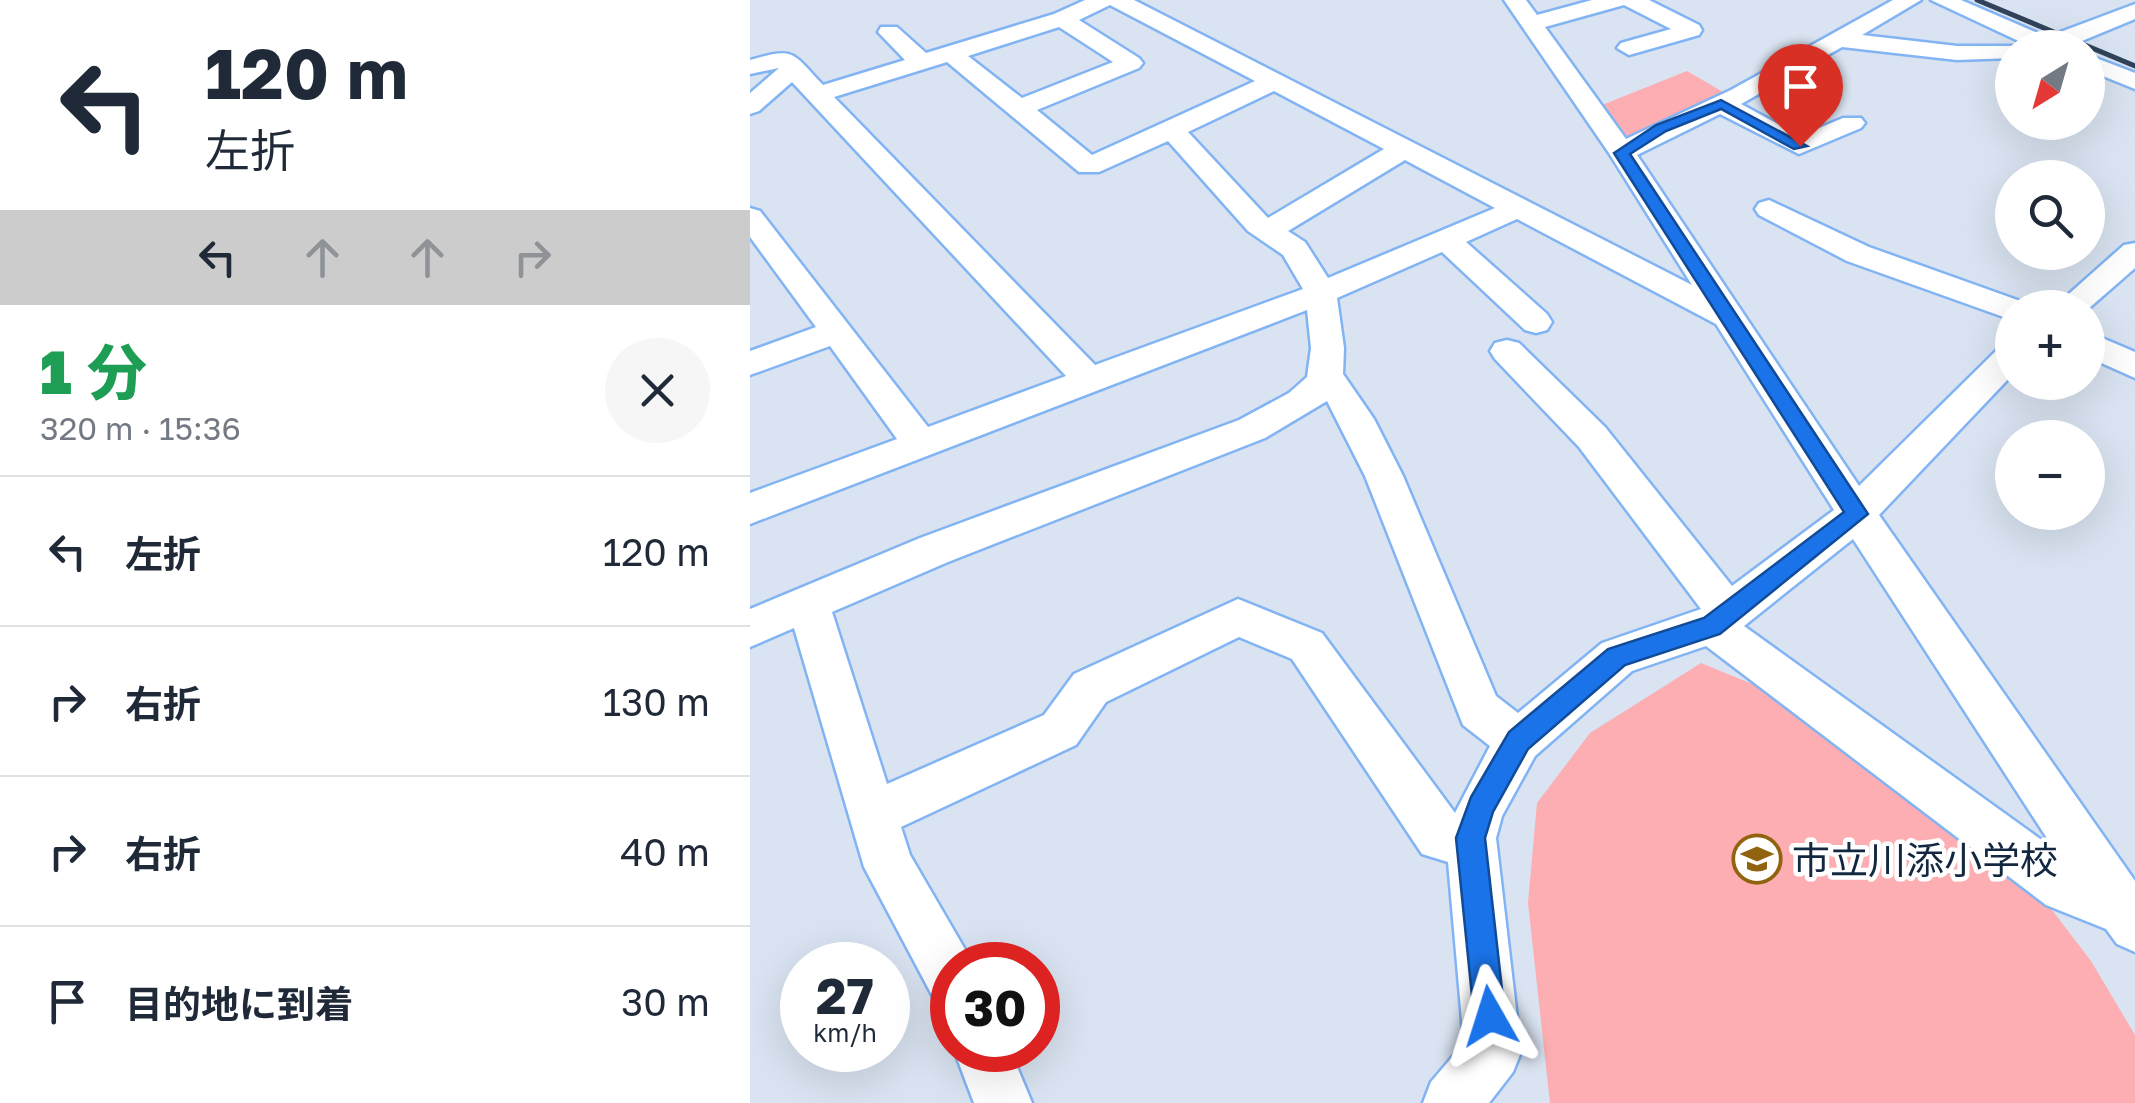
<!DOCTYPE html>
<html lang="ja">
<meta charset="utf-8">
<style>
:root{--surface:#fff;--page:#f6f6f7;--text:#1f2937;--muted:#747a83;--line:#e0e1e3}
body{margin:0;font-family:"Golos Text","Noto Sans JP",sans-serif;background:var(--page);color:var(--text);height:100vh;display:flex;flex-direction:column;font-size:38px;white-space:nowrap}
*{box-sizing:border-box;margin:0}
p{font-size:32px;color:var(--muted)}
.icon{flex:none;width:55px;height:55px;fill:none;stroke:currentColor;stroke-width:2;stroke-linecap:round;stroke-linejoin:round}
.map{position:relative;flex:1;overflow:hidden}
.panel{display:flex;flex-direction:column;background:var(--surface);width:750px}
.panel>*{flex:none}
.guide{background:#fff;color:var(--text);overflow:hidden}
.needle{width:65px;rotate:217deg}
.fabs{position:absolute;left:1245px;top:30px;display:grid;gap:20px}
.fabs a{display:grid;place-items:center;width:110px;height:110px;border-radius:50%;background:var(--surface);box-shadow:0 10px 40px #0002;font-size:50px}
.speed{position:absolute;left:30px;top:942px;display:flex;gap:20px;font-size:50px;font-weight:700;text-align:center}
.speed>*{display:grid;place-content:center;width:130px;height:130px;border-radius:50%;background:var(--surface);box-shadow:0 10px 40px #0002;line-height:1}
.speed small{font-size:25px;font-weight:400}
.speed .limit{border:15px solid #d22;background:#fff;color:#111}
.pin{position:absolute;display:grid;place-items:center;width:85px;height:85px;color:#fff;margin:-102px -42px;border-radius:50% 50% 50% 0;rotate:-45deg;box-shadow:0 0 10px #0007}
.pin .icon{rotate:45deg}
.me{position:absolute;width:110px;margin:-55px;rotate:354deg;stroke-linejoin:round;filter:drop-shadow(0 0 8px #0008)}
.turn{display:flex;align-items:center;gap:35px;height:210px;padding:0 40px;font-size:45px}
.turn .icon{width:130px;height:130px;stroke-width:2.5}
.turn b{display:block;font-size:70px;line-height:85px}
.lanes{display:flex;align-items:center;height:95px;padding:0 40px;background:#0003;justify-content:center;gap:50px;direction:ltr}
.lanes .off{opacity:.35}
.round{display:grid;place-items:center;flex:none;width:105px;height:105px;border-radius:52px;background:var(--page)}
.summary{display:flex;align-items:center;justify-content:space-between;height:170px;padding:0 40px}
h1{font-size:60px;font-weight:800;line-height:75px;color:#1e9e55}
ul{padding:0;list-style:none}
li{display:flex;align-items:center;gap:30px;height:150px;padding:0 40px;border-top:2px solid var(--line)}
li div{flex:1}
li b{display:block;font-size:38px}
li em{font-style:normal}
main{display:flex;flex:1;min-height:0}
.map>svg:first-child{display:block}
.green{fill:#fdaeb3}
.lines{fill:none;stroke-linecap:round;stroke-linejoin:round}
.minor-casing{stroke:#82b4f4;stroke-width:5}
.minor{fill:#fff;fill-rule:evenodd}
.rail{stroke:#30435a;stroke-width:5}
.route{fill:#1a73e8;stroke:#114b97;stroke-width:2.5}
.labels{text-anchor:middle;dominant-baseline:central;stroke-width:9;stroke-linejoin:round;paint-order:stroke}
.near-poi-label{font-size:38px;fill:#132740;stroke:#fff;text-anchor:start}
</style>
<main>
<section class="panel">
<div class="guide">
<div class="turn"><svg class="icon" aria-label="left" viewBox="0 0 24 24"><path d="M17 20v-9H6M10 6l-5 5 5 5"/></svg><div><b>120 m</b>左折</div></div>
<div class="lanes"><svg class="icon" aria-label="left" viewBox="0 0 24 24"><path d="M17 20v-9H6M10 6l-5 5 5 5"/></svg><svg class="icon off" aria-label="ahead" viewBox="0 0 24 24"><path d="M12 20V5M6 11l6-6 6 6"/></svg><svg class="icon off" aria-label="ahead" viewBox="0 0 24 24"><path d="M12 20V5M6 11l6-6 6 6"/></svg><svg class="icon off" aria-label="right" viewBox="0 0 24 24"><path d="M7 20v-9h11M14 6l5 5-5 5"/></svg></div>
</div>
<div class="summary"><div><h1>1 分</h1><p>320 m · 15:36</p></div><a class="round"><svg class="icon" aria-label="close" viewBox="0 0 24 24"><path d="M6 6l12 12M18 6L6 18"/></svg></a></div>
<ul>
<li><svg class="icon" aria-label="left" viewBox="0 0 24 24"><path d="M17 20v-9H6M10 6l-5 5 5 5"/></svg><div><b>左折</b></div><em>120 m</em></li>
<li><svg class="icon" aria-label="right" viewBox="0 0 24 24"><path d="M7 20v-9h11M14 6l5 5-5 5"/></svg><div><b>右折</b></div><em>130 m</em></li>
<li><svg class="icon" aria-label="right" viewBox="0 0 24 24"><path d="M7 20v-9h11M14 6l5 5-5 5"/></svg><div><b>右折</b></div><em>40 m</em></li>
<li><svg class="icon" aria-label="arrive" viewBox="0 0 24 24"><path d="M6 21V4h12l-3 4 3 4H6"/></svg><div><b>目的地に到着</b></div><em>30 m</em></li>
</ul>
</section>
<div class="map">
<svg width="1385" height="1103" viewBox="0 0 1385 1103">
<rect width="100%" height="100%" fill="#d9e3f1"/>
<g class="green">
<polygon points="937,71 978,95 909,123 879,143 852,105"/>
<polygon points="951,663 1007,686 1299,906 1341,961 1385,1035 1385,1103 800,1103 778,903 787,803 840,733"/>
</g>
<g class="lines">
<g class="minor-casing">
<g id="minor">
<path d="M335 0H384L942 285 859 153 754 0H776L787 15 842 0H899L949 25 952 30 949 35 879 55 867 48 871 43 921 29 874 5 795 27 876 139 981 90 1143 0H1171L1112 35 1207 46H1270L1262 48V58L1207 60 1092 47 991 104 1050 136 1093 118H1111L1115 123 1111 128 1049 154 970 114 887 155 1109 486 1250 347 1262 344V375L1129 515 1385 881V952L1367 944 1356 929 1296 905 956 646 882 671 785 756 752 816 746 838 771 1052 763 1072 739 1103H673L681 1082 714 1043 698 862 672 854 542 659 489 637 356 702 326 745 151 827 160 855 224 965H202V1005L183 997 114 867 44 628 0 647V609L170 538 489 420 539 393 557 377 561 348 557 310 0 524V493L147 439 80 346 0 375V351L66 327 0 237V208L10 211 178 427 316 376 42 82 9 111 0 114V93L29 68 0 74V60C46 47 41 52 73 85L155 60 128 32 131 27H147L176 53 304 14ZM360 5 505 81 342 155 287 110 389 68 393 63 389 58 329 20ZM309 27 363 62 272 98 218 56ZM197 62 329 172H349L418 141 498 231 533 255 553 289 345 365 84 97ZM524 91 634 149 518 218 438 132ZM655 160 745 208 578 278 555 242 538 231ZM767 219 966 324 1084 510 982 586 855 427 769 343 757 340 745 343 740 351 745 359 829 447 951 609 852 643 768 713 746 696 653 476 624 419 593 374 594 348 587 298 692 252 775 330 786 333 797 330 802 322 797 314 716 242ZM577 401 615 476 713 725 740 746 705 813 572 633 488 599 324 674 294 715 137 784 82 612 198 562 515 438ZM1103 539 1304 849 994 626Z"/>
<polygon points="1181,0 1211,0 1297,37 1385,4 1385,19 1315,48 1273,48 1275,44"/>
<polygon points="1338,55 1385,73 1385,89 1338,70"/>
<polygon points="1019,200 1119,247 1273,302 1277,308 1262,308 1262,320 1097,261 1009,215 1005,209 1009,203"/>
<polygon points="1385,243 1385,268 1338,309 1303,308 1374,245"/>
<polygon points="1338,332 1385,352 1385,378 1338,357"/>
<polygon points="204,1050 260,1050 282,1103 224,1103"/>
</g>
</g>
<use href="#minor" class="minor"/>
<polyline class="rail" points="1227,0 1385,66"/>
</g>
<polygon class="route" points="971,100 1057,146 1044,149 971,109 916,131 880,154 1118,514 970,634 875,665 778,749 743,812 735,838 755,1016 751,1027 740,1032 728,1027 724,1016 706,838 721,797 759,732 858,649 954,618 1094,512 864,153 906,125"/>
<defs>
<g id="school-ring" transform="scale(2.5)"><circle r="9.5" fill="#fff" stroke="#91630e" stroke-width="1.5"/><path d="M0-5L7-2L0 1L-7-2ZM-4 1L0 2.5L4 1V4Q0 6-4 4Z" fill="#91630e"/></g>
</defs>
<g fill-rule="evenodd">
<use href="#school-ring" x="1007" y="859"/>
</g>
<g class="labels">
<g class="near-poi-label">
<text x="1042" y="859">市立川添小学校</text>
</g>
</g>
</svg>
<div class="fabs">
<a><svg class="needle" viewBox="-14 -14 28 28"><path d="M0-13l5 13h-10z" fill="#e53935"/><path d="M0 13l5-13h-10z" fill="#747a83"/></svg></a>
<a><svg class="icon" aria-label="search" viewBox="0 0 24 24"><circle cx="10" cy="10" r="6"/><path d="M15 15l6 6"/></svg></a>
<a>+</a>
<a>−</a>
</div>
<div class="speed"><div>27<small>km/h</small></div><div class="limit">30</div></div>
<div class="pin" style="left:1050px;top:146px;background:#d93025"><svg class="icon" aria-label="arrive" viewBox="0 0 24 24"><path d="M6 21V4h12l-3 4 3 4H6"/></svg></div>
<svg class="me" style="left:740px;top:1016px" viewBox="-20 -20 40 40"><path d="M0-17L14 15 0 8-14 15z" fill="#1a73e8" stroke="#fff" stroke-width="4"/></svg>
</div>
</main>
